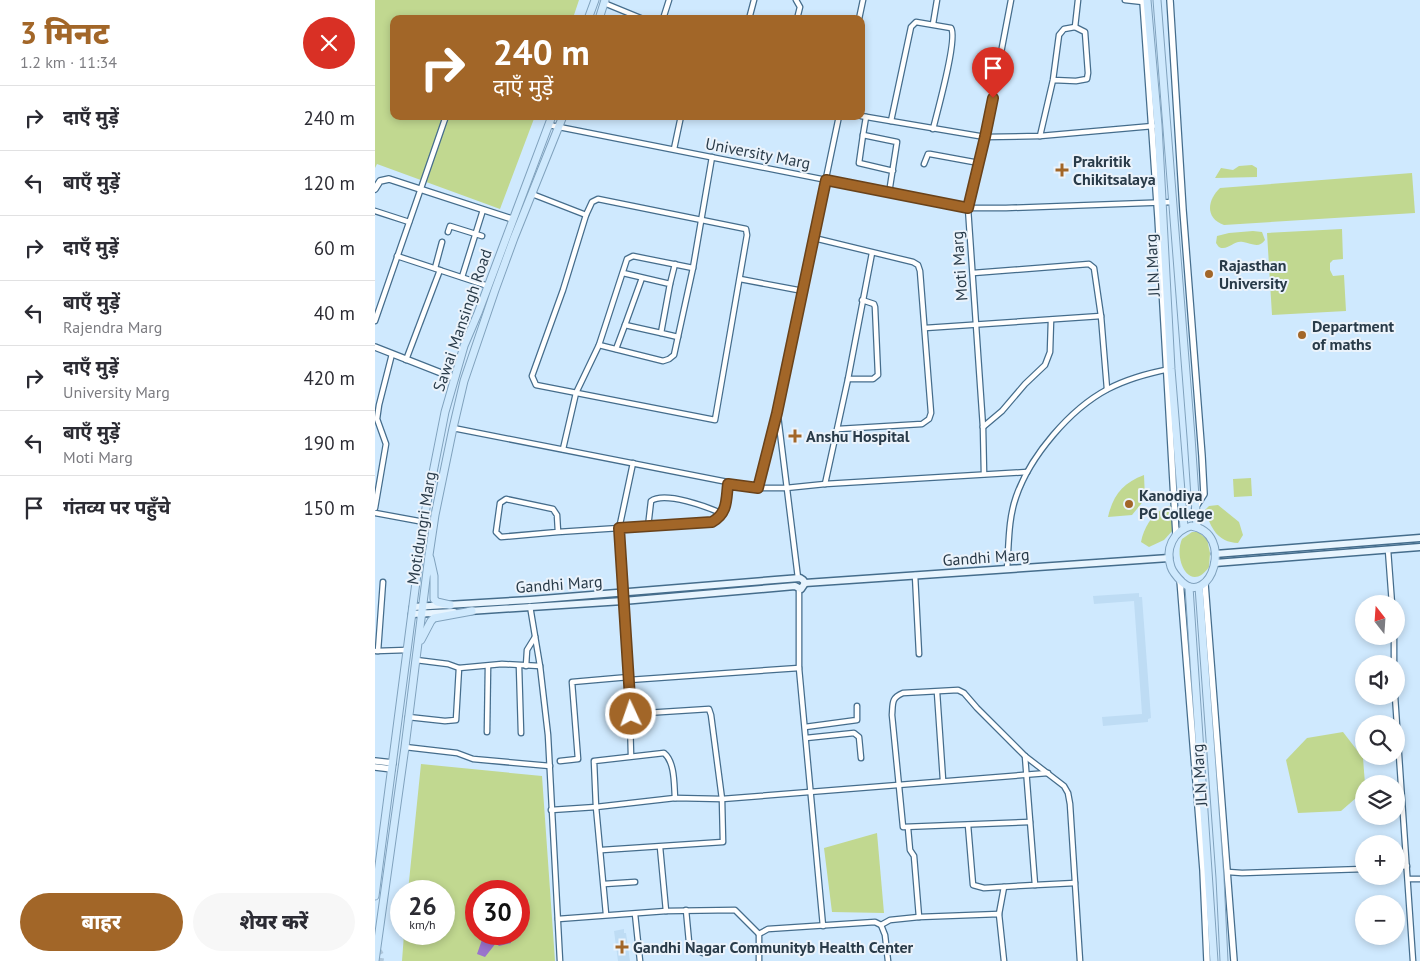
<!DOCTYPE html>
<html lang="hi">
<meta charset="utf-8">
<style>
:root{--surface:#fff;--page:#f7f7f7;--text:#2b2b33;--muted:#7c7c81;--line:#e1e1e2;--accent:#a26628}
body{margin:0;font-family:"PT Sans","Noto Sans Devanagari",sans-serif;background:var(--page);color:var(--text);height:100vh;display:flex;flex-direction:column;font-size:19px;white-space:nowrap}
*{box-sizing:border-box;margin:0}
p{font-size:16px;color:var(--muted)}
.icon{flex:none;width:28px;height:28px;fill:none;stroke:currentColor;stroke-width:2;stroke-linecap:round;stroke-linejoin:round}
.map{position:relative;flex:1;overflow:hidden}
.side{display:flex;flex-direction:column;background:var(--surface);width:375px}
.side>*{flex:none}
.banner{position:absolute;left:15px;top:15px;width:475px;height:105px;border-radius:10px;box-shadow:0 2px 8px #0003;background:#a26628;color:#fff;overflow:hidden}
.needle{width:32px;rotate:343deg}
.buttons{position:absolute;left:980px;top:595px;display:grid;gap:10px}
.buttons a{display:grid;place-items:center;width:50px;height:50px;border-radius:50%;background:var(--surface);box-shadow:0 2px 8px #0003;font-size:25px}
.speed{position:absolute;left:15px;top:880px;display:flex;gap:10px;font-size:25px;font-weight:700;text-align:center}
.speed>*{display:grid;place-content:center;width:65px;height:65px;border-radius:50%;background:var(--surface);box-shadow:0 2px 8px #0003;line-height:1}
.speed small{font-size:12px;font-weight:400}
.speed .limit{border:8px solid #d22;background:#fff;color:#111}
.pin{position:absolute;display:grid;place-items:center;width:42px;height:42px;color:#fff;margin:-51px -21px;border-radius:50% 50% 50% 0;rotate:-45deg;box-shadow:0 0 5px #0007}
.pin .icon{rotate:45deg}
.me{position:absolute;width:55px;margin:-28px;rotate:357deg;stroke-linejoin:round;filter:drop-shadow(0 0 4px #0008)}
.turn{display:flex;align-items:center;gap:18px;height:105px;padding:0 20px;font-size:22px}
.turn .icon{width:65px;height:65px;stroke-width:2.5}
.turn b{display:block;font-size:35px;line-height:42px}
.round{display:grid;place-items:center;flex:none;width:52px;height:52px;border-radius:26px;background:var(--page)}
.headline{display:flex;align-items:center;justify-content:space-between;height:85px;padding:0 20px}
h1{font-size:30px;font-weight:800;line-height:38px;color:var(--accent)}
.action{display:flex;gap:10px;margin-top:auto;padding:10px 20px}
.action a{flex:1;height:58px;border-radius:30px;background:var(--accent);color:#fff;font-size:20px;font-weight:800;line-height:58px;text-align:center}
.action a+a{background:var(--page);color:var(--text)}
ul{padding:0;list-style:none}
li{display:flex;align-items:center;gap:15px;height:65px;padding:0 20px;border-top:1px solid var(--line)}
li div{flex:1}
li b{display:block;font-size:19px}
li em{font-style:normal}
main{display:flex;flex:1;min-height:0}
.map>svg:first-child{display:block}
.built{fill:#bedcf4}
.green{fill:#c1d890;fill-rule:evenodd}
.water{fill:#9a74cc}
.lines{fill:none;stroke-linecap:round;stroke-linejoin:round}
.primary-tunnel{stroke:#aec6da;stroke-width:7;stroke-dasharray:7 3.5;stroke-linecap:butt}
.minor-casing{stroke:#456d8c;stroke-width:7}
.tertiary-casing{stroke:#456d8c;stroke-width:8}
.secondary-casing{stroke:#456d8c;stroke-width:9}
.primary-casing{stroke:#80a2bd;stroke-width:9}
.minor{stroke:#fff;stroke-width:4.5}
.tertiary{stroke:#fff;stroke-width:5.5}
.secondary{stroke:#e7f4fe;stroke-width:6}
.primary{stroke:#cfe9fd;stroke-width:7}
.route-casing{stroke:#69421a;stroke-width:12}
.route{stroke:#a26628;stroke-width:9}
.poi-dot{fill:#a26628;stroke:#ebf3fb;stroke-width:2}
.labels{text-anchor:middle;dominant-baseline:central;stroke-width:4;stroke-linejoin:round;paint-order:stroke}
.street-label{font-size:16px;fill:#293b49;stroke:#ebf3fb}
.poi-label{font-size:16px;font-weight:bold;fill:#293b49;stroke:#ebf3fb;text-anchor:start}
</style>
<main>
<section class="side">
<div class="headline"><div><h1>3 मिनट</h1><p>1.2 km · 11:34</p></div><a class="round" style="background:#d93025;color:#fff"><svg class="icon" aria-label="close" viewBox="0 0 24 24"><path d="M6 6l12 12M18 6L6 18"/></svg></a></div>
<ul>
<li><svg class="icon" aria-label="right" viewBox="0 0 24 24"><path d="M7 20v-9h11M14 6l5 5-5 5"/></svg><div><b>दाएँ मुड़ें</b></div><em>240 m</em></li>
<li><svg class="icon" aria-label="left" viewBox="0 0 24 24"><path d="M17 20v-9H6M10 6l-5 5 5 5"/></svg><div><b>बाएँ मुड़ें</b></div><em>120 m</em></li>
<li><svg class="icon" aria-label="right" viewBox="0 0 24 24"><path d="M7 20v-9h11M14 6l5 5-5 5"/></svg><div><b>दाएँ मुड़ें</b></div><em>60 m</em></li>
<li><svg class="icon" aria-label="left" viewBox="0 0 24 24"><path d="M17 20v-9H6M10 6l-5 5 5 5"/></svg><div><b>बाएँ मुड़ें</b><p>Rajendra Marg</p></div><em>40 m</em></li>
<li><svg class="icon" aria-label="right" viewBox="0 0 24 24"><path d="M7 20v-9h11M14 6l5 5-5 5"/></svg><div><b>दाएँ मुड़ें</b><p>University Marg</p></div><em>420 m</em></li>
<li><svg class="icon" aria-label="left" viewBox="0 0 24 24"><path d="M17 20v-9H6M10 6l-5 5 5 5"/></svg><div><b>बाएँ मुड़ें</b><p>Moti Marg</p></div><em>190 m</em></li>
<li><svg class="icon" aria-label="arrive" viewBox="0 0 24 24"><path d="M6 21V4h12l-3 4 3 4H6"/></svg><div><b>गंतव्य पर पहुँचे</b></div><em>150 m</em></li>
</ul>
<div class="action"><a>बाहर</a><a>शेयर करें</a></div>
</section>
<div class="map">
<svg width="1045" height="961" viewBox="0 0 1045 961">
<rect width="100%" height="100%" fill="#cfe9fe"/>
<g class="built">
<polygon points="764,593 764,597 767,597 776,718 773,719 773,722 728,726 727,717 767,714 759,601 719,604 718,596"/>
<polygon points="249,929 249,933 251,933 255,961 243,961 239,931"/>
</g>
<g class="green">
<polygon points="0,0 204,0 199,15 185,15 178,19 19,19 19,116 160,116 125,209 2,164 0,168"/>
<polygon points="877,165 882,168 882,177 840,178 846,168 858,170 864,166"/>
<path d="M1037 173 1040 213 849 225C829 218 833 199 845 188Z"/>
<polygon points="967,229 968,259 958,260 955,263 955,270 958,276 969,275 971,311 897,315 892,233"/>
<path d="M878 231 887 232 890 240C884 249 876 243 868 242 860 240 855 248 848 248 844 248 843 246 841 243L842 236 854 233Z"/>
<path d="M769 475 770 499 757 515 733 517C738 495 748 483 769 475Z"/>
<polygon points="876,478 877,496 859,497 858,479"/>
<path d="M797 505 799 529 789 540 774 547 766 542C769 525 781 509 797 505Z"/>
<path d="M843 505 864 522 868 535 863 543C842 542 836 528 830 510L834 506Z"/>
<path d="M817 532H823L832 539 835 553 834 567C815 594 798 560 807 539Z"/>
<polygon points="968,732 988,758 990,784 989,791 966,811 923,813 911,760 932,738"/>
<path d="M46 764 167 776 180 961H27L29 934H69V891H33ZM101 891H144V934H101Z"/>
<polygon points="502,833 509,913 457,912 449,848"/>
</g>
<polygon class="water" points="109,934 136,934 136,943 124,946 121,943 110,957 102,954"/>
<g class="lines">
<polyline class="primary-tunnel" points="0,951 4,952 6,956 5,961"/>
<g class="minor-casing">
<g id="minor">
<polyline points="421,0 425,7 422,19"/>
<polyline points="750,0 768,2"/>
<polyline points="229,3 268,19"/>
<polyline points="288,19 294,0"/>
<polyline points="374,19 379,0"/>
<polyline points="484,19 488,0"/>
<polyline points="558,24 562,0"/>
<polyline points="700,27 703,0"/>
<polyline points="486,116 610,137 665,136 778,126"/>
<path d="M516 121 536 27 541 22 576 28C583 38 562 113 558 129"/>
<polyline points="174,125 593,208 631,208 798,202"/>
<polyline points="488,135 491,117"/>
<polyline points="665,136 678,80 684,35 689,29 700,27 710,32 713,73 712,79 701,81 678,80"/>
<polyline points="299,149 306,116"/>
<polyline points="549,164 553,154 555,154 604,163"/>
<polyline points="514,193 522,142 488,135 484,163 518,171"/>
<polyline points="157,194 211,215"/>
<polygon points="223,199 371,229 372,235 340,420 161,385 157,376 188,290 211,215 217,202"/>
<polyline points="0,211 34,222"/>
<polyline points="73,232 75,226 107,236"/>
<polyline points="439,238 538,262 543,265 545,271 556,413 554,419 547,424 463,429"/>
<polyline points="22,256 113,286"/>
<polyline points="60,268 67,242"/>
<polyline points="248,273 295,284 286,333 303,337"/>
<polyline points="598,273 714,264 719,268 726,316 732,389"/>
<polyline points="87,277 108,210"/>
<polyline points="365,279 428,291"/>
<polyline points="295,284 300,264"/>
<polyline points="0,321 71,116"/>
<polyline points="250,325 267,278"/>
<polyline points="550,328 726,316"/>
<polyline points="224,345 288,361 294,359 299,355 318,268 337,157"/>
<polyline points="241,349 250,325 286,333"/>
<polyline points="31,360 65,270"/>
<polyline points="473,379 498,379 503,375 500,307 499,304 487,300"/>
<polyline points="403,416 423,578"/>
<polyline points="608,427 627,411 650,384 670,365 675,352 676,320"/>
<polyline points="78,428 383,488 411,488 450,484 652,472"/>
<polyline points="188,449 201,393 224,345 252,259 258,256 318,268"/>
<polyline points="609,474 608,427 593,208 610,137 636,0"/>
<polyline points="450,484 473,379 497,253"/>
<polyline points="383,488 402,413 464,116"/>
<polyline points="0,508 11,444 2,419 4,405 17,354"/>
<polyline points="0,513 49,522"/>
<path d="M273 527 276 501C290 491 333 507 348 514"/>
<path d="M183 532 126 537 121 532 125 503 131 499 178 509 182 515 183 532 337 522C353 513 351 500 353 484"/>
<polyline points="1013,550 1017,604"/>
<path d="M632 569C634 544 633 520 641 497 655 456 695 409 733 389 752 379 774 373 795 369"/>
<polyline points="540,575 544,654"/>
<polyline points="424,589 424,668 448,926"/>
<polyline points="155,606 165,666 173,735 185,961"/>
<polyline points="1019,636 1019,664"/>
<polyline points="1,651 32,650"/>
<polyline points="3,651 8,582"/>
<polyline points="41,660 73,664 84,668"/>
<polyline points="144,666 146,733"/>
<polyline points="151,666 152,650 160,637"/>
<polyline points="254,680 424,668"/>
<polyline points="562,692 568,780"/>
<polyline points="1020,696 1038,961"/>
<polyline points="33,717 70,721 81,720 84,668 127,664 165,666"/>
<polyline points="430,727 482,720 482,706"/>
<polyline points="112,732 113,666"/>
<polyline points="431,738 479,733 484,737 486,758"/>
<polyline points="30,747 82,753 98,759 175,766"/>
<polyline points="256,756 254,680 244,529 258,463"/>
<polyline points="185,761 203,759 197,682 254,677"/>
<polyline points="176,810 221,807 300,798 347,799 673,773"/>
<path d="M655 822 528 827 517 715C518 703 516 698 528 693L583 690 589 693 602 708 650 756 689 786 693 793 695 804 705 961"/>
<polyline points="593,825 598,885 609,888 660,885 650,756"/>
<polyline points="533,828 535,850 539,856 544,917"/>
<polyline points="285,847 291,911"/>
<polyline points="227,850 348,842 347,799 336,715 334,709 255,714"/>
<polyline points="1021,867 1032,866"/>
<polyline points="853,872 867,873 989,869"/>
<polyline points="1033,879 1045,879"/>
<polyline points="229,884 260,882"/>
<polyline points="660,885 700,883"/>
<polyline points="311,910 314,942 317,948 328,953"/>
<path d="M231 914 221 807 219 761 289 753C300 762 299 784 300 798"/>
<polyline points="260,914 265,961"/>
<polyline points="624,914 629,887"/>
<polyline points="183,919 291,911 360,910 384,934"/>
<polyline points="506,925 515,920 544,917 624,914 629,961"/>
<polyline points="384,961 384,934 393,929 500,922 506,925 510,935 513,961"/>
</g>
</g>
<g class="tertiary-casing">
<g id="tertiary">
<polyline points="795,0 808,210 827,456 829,494 820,508"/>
<polyline points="768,2 783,218 801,535"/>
<polyline points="0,189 5,181 14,179 137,219"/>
<polyline points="0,347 79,378"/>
<polyline points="805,580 828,870 832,961"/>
<polyline points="830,584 859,961"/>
<polyline points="0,761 18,763"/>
<polyline points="0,767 17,769"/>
</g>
</g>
<g class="secondary-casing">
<g id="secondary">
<polyline points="840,554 1045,538"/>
<polyline points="840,563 1045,547"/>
<polyline points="430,583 794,558"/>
<polyline points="38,607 155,600 425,578 428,580 430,583"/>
<polyline points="94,611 248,601 420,586 426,589 430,583"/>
<polyline points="37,614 79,612"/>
</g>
</g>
<g class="primary-casing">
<g id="primary">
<polyline points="772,0 783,125 796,369 809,528"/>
<polyline points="782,0 816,437 822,527"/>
<polyline points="213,19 220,0"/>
<polyline points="224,19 230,0"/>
<path d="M816 526C861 533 835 608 807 582 803 578 798 573 796 567 790 549 798 531 816 526Z"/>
<polyline points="55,558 59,576 59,599 62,602 75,605"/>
<polyline points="814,587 839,961"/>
<polyline points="824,587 845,878 849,961"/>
<polyline points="46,640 56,621 59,618 97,611"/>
<polyline points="0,896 50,513 70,412 89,346 103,313 177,116"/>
<polyline points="0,961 30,747 54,555 60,515 78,428 89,381 120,290 139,238 188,116"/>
</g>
</g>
<use href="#minor" class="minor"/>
<use href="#tertiary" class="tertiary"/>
<use href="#secondary" class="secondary"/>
<use href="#primary" class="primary"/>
</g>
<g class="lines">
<g class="route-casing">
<path id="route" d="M256 714 244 528 337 522C353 513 351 500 353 484L383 488 402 413 451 180 593 208 610 137 618 98"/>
</g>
<use href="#route" class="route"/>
</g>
<g class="poi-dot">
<path d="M684.5 162.5h5v5h5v5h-5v5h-5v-5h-5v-5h5z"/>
<circle cx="834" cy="274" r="5"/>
<circle cx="927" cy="335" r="5"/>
<path d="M417.5 428.5h5v5h5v5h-5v5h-5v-5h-5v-5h5z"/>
<circle cx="754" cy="504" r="5"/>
<path d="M244.5 939.5h5v5h5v5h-5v5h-5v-5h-5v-5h5z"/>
</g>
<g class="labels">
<g class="street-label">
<text transform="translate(383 153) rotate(11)">University Marg</text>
<text transform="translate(777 265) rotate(-93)">JLN Marg</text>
<text transform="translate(584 266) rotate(-94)">Moti Marg</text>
<text transform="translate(87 320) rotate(-71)">Sawai Mansingh Road</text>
<text transform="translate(46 528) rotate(-81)">Motidungri Marg</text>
<text transform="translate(611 557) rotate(-4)">Gandhi Marg</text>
<text transform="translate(184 584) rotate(-4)">Gandhi Marg</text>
<text transform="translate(824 775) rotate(-94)">JLN Marg</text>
</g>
<g class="poi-label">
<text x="698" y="161">Prakritik<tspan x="698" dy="18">Chikitsalaya</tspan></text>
<text x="844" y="265">Rajasthan<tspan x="844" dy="18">University</tspan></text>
<text x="937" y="326">Department<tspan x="937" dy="18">of maths</tspan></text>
<text x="431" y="436">Anshu Hospital</text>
<text x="764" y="495">Kanodiya<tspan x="764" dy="18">PG College</tspan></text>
<text x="258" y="947">Gandhi Nagar Communityb Health Center</text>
</g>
</g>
</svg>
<div class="buttons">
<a><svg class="needle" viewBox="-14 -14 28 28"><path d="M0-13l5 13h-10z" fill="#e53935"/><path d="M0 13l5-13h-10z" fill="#7c7c81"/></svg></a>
<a><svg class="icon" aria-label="sound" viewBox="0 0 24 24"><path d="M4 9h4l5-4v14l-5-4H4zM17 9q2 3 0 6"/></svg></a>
<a><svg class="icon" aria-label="search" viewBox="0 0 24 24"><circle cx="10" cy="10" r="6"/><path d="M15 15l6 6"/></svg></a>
<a><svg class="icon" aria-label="layers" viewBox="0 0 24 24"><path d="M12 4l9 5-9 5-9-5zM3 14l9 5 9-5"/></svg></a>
<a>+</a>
<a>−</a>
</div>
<div class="speed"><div>26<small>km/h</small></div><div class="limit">30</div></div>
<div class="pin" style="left:618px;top:98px;background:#d93025"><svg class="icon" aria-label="arrive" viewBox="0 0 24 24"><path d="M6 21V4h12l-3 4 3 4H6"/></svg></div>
<svg class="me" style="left:256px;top:714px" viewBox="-20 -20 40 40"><circle r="17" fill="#a26628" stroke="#fff" stroke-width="3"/><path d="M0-11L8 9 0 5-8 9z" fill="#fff"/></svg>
<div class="banner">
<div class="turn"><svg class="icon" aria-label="right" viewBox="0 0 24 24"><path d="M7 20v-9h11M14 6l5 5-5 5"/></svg><div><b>240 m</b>दाएँ मुड़ें</div></div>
</div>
</div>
</main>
